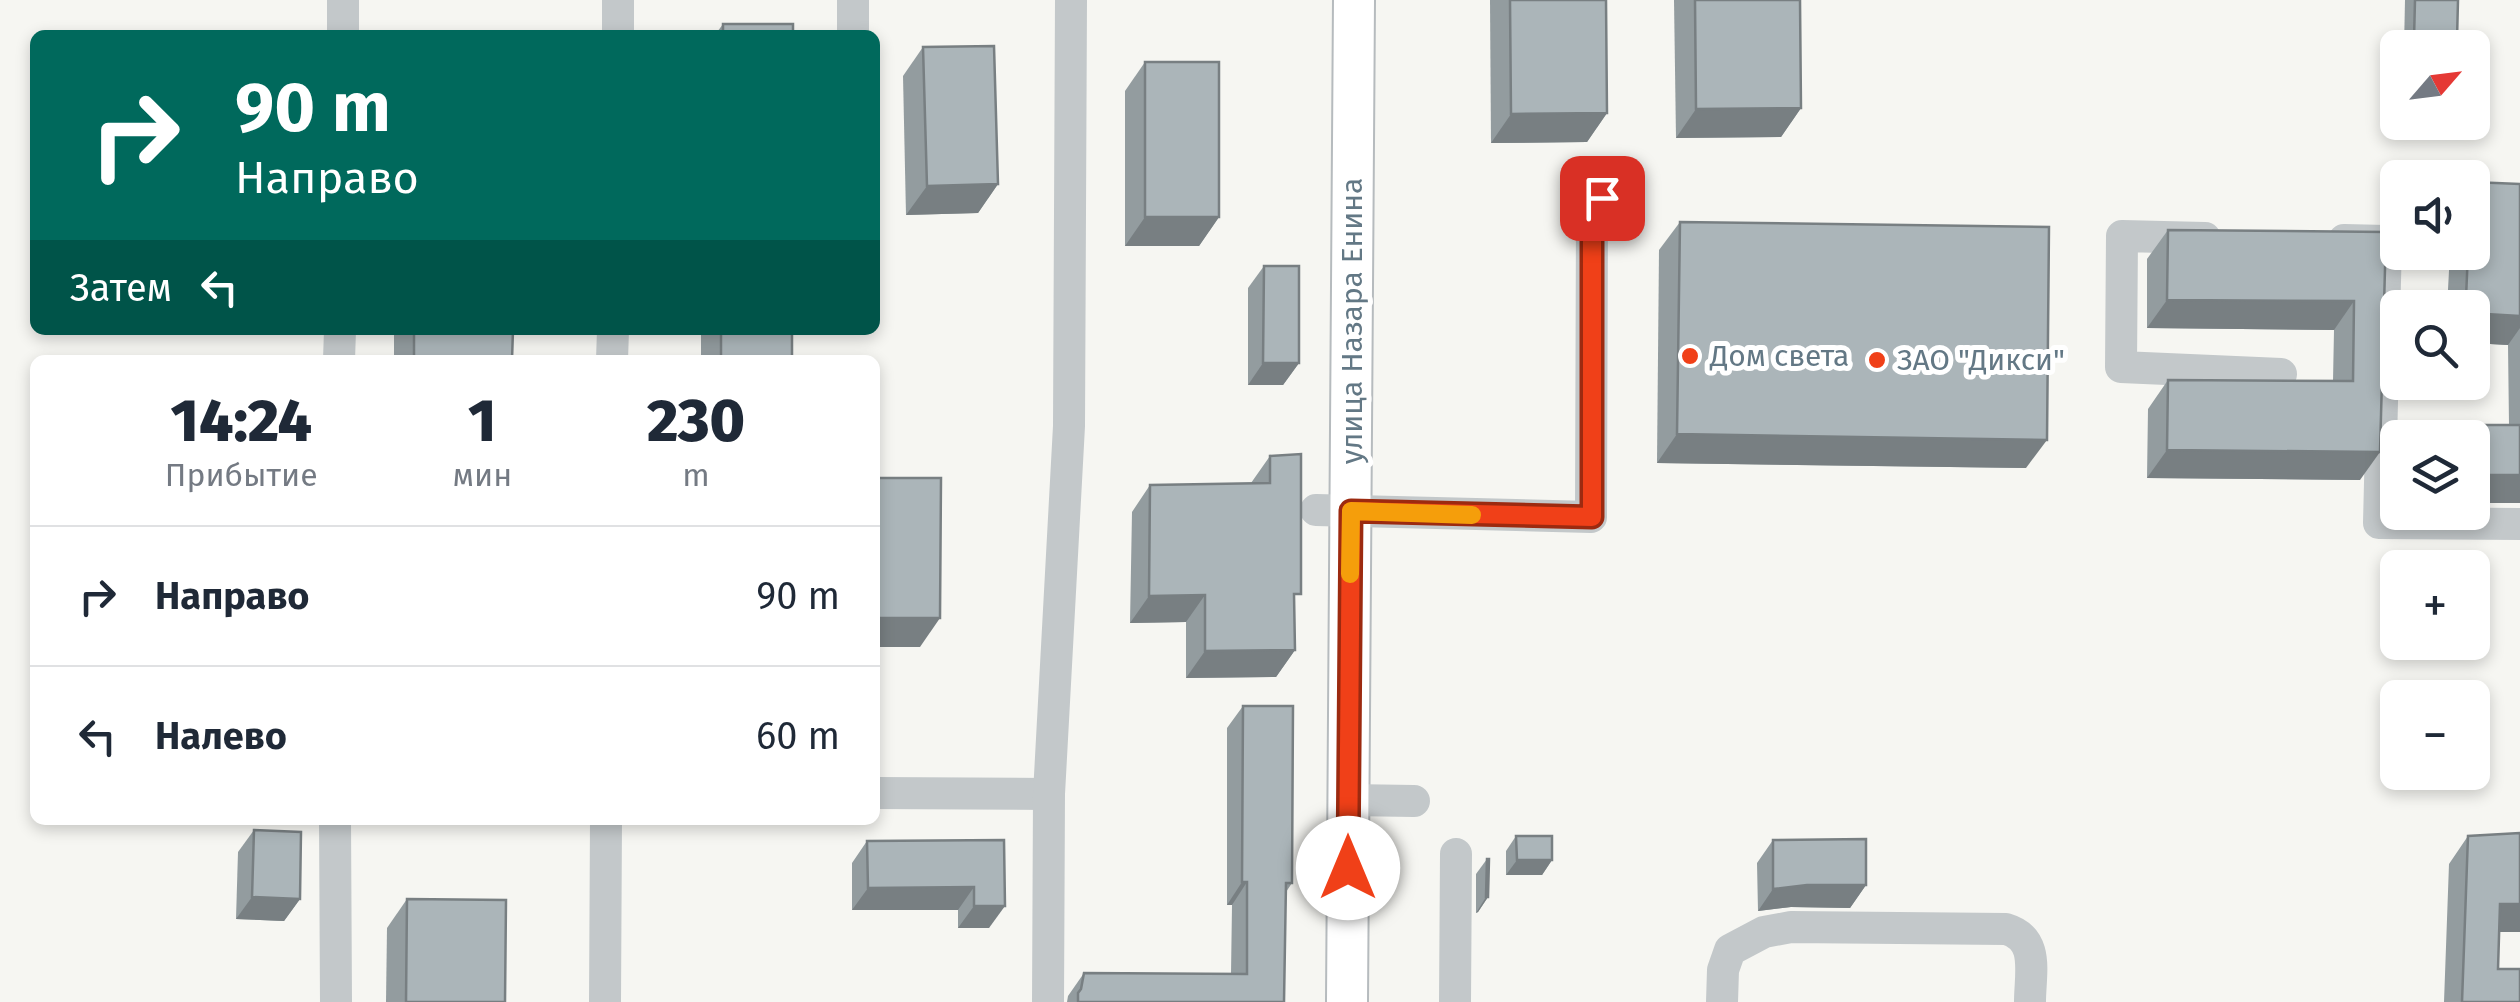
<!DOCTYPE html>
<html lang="ru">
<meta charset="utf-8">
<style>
:root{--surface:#fff;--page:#f2f2f3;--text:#1f2937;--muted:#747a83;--line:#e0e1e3}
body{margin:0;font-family:"Fira Sans",sans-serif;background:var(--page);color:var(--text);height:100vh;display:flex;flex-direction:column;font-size:38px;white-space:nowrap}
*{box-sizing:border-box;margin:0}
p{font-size:32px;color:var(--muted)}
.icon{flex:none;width:55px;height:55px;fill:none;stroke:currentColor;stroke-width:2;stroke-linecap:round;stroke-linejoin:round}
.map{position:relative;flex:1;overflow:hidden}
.side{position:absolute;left:30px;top:355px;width:850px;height:470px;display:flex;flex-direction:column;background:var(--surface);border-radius:15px;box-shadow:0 5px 15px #0003}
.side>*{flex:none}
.hud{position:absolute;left:30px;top:30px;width:850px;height:305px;border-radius:15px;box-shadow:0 5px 15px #0003;background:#00695c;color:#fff;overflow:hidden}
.needle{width:65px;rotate:62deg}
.controls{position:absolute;left:2380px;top:30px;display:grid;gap:20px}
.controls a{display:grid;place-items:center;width:110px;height:110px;border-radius:15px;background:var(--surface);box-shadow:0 5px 15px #0003;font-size:50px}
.pin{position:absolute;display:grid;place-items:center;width:85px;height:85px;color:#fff;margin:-42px;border-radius:20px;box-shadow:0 5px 15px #0006}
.me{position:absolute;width:110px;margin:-55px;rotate:0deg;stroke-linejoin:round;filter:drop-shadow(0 0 8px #0008)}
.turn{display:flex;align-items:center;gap:35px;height:210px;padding:0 40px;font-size:45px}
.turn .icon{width:130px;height:130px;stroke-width:2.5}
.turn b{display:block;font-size:70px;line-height:85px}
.then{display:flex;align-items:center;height:95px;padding:0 40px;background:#0003;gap:20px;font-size:38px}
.eta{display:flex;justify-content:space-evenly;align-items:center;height:170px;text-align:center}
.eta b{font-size:60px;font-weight:800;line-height:70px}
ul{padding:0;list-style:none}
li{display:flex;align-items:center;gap:30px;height:140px;padding:0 40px;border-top:2px solid var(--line)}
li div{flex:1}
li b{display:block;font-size:38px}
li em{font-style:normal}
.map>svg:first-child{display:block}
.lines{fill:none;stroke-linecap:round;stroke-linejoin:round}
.major-casing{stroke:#b6bbbe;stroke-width:44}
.minor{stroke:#c3c8ca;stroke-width:32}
.major{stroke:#fff;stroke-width:40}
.wall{fill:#939c9f}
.shaded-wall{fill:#787f82}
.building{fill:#abb5b9;stroke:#787f82;stroke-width:2.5}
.route-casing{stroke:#9c2a10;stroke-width:25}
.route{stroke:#f04018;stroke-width:18}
.slow{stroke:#f59e0b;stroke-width:18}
.poi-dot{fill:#f04018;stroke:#fff;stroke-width:4}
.labels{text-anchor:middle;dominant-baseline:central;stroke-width:10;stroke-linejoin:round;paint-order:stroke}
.street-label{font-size:30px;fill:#637885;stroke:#fff}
.poi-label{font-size:30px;fill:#637885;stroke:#fff;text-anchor:start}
</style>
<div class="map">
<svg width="2520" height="1002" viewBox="0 0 2520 1002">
<rect width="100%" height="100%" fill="#f6f6f2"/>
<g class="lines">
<g class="major-casing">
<polyline id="major" points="1347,1002 1354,0"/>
</g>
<g class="minor">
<polyline points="343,35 343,0"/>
<polyline points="618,35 618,0"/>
<polyline points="853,35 853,0"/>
<polyline points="2205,238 2122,236 2121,367 2281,374"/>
<polyline points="2344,240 2386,241 2379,523 2520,524"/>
<polyline points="339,360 340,330"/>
<polyline points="612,360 613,330"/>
<polyline points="1316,510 1591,517 1592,209 1602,198"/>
<polyline points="875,793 1049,794"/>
<polyline points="1349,800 1414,801"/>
<polyline points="335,820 336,1002"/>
<polyline points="605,1002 606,820"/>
<polyline points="1048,1002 1049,794 1069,426 1071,0"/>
<polyline points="1455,1002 1456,854"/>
<path d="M1722 1002 1723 970 1730 950 1764 932 1791 927 2006 929C2040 939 2030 973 2030 1002"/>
</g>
<use href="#major" class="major"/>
</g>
<g class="wall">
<polygon points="1490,0 1606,0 1607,113 1587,142 1491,143"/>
<polygon points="1674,0 1800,0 1801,108 1781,137 1676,138"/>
<polygon points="2405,0 2458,0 2457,40 2451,48 2404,48"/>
<polygon points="723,24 793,35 715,35"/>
<polygon points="923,47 998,184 978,213 906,215 903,76"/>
<polygon points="1145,62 1219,217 1199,246 1125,246 1125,91"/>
<polygon points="2520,184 2520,503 2472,503 2472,438 2465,438 2474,425 2509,425 2508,345 2472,343 2472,308 2447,308 2450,252 2472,252"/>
<polygon points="1680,222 2026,468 1657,463 1659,250"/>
<polygon points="2168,230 2386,232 2360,480 2147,478 2148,409 2168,380 2333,381 2334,330 2147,328 2147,259"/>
<polygon points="1264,266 1299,363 1283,385 1248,385 1248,288"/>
<polygon points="394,330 513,330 512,360 394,360"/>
<rect x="701" y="330" width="91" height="30"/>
<polygon points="1270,456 1294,603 1295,650 1276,677 1186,678 1186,622 1130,623 1132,512 1150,485 1251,483"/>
<polygon points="1243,706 1292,883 1286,892 1284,1002 1067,1002 1068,996 1084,973 1231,974 1232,905 1227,905 1227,728"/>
<polygon points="254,830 300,899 284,921 236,919 238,852"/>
<polygon points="2520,833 2520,932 2499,932 2498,969 2520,1002 2444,1002 2449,864 2468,836"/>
<polygon points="1516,836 1552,860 1542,875 1506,875 1506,851"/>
<polygon points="1004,840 989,928 958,928 958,910 852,910 852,863 867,841"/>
<polygon points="1773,840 1866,885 1850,908 1791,907 1758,911 1757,863"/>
<polygon points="1487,859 1488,897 1478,912 1476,913 1476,874"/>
<polygon points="407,899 505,1002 386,1002 387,928"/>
</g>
<g class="shaded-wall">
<polygon points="2414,39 2457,40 2451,48 2408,48"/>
<polygon points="1801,108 1781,137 1676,138 1696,109"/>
<polygon points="1607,113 1587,142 1491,143 1511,114"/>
<polygon points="998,184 978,213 906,215 927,186"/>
<polygon points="1145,217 1219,217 1199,246 1125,246"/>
<polygon points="2466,298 2484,299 2472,316 2472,308 2460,308"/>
<polygon points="2167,300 2354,301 2334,330 2147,328"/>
<polygon points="2486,314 2520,316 2520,328 2508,345 2472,343 2472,333"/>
<polygon points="1263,363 1299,363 1283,385 1248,385"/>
<polygon points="1677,434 2047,440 2026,468 1657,463"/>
<polygon points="2167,450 2380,452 2360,480 2147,478"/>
<polygon points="2474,475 2520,475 2520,503 2472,503"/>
<polygon points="1205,595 1186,622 1130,623 1149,596"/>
<polygon points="875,618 940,618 920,647 875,647"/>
<polygon points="1295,650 1276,677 1186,678 1205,651"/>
<polygon points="1517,860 1552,860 1542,875 1506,875"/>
<polygon points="1242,882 1247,882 1232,905 1227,905"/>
<polygon points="1807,885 1866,885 1850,908 1791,907 1758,911 1773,889"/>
<polygon points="974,887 958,910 852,910 868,888"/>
<polygon points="252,897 300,899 284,921 236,919"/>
<polygon points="1486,897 1488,897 1478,912 1476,913"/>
<polygon points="2500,904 2520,904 2520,932 2480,932"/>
<polygon points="974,906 1005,906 989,928 958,928"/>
</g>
<g class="building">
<polygon points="1510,0 1606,0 1607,113 1511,114"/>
<polygon points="1695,0 1800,0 1801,108 1696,109"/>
<polygon points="2415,0 2458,0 2457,40 2414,39"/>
<rect x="723" y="24" width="70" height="11"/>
<polygon points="994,46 998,184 927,186 923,47"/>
<rect x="1145" y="62" width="74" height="155"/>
<polygon points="2472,182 2520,184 2520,316 2486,314 2484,299 2466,298 2468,252 2472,252"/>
<polygon points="1680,222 2049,227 2047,440 1677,434"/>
<polygon points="2168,230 2386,232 2380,452 2167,450 2168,380 2353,381 2354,301 2167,300"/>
<polygon points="1264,266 1299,266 1299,363 1263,363"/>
<polygon points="414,330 513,330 512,360 414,360"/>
<rect x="721" y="330" width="71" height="30"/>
<rect x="2474" y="425" width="46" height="50"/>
<polygon points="1301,454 1301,594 1294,594 1295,650 1205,651 1205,595 1149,596 1150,485 1270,483 1270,456"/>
<polygon points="875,478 941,478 940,618 875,618"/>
<polygon points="1243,706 1293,706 1292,883 1286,883 1284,1002 1078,1002 1078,993 1081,989 1084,973 1247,974 1247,882 1242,882"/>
<polygon points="254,830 301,832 300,899 252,897"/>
<polygon points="2520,833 2520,904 2500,904 2498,969 2520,969 2520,1002 2462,1002 2468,836"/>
<polygon points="1516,836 1552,836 1552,860 1517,860"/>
<polygon points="1866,839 1866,885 1807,885 1773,889 1773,840"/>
<polygon points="1004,840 1005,906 974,906 974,887 868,888 867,841"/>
<polygon points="1487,859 1489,859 1488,897 1486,897"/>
<polygon points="407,899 506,900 505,1002 406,1002"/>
</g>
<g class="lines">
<g class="route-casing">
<polyline id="route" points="1348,868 1351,511 1592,517 1592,210 1602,198"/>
</g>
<use href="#route" class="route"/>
<polyline class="slow" points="1350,574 1351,511 1472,515"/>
</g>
<g class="poi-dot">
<circle cx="1690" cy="356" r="10"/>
<circle cx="1877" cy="360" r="10"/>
</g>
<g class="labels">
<g class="street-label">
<text transform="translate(1352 321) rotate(-90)">улица Назара Енина</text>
</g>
<g class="poi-label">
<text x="1710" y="356">Дом света</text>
<text x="1897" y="360">ЗАО "Дикси"</text>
</g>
</g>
</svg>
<div class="controls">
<a><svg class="needle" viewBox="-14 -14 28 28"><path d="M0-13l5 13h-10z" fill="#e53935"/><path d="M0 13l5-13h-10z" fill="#747a83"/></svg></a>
<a><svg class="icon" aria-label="sound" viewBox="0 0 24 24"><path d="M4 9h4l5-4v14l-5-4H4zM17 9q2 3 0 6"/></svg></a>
<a><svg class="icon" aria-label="search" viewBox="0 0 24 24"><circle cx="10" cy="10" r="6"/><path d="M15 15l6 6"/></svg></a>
<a><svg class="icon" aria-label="layers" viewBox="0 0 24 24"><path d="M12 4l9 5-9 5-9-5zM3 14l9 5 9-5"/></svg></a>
<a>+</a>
<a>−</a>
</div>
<div class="pin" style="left:1602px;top:198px;background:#d93025"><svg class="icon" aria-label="arrive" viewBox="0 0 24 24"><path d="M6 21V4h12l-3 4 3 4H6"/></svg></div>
<svg class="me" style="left:1348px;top:868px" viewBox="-20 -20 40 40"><circle r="19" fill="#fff"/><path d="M0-13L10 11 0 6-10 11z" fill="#f04018"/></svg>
<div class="hud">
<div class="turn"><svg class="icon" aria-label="right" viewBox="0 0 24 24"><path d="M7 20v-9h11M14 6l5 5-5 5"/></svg><div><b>90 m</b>Направо</div></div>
<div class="then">Затем<svg class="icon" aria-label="left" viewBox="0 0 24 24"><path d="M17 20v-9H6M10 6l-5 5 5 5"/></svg></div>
</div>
<section class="side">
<div class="eta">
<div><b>14:24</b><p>Прибытие</p></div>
<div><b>1</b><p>мин</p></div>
<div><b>230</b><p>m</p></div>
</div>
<ul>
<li><svg class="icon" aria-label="right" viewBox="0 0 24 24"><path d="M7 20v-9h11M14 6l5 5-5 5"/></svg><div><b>Направо</b></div><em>90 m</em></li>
<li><svg class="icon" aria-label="left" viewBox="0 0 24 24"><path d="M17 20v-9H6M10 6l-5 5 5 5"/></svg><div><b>Налево</b></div><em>60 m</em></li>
</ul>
</section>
</div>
